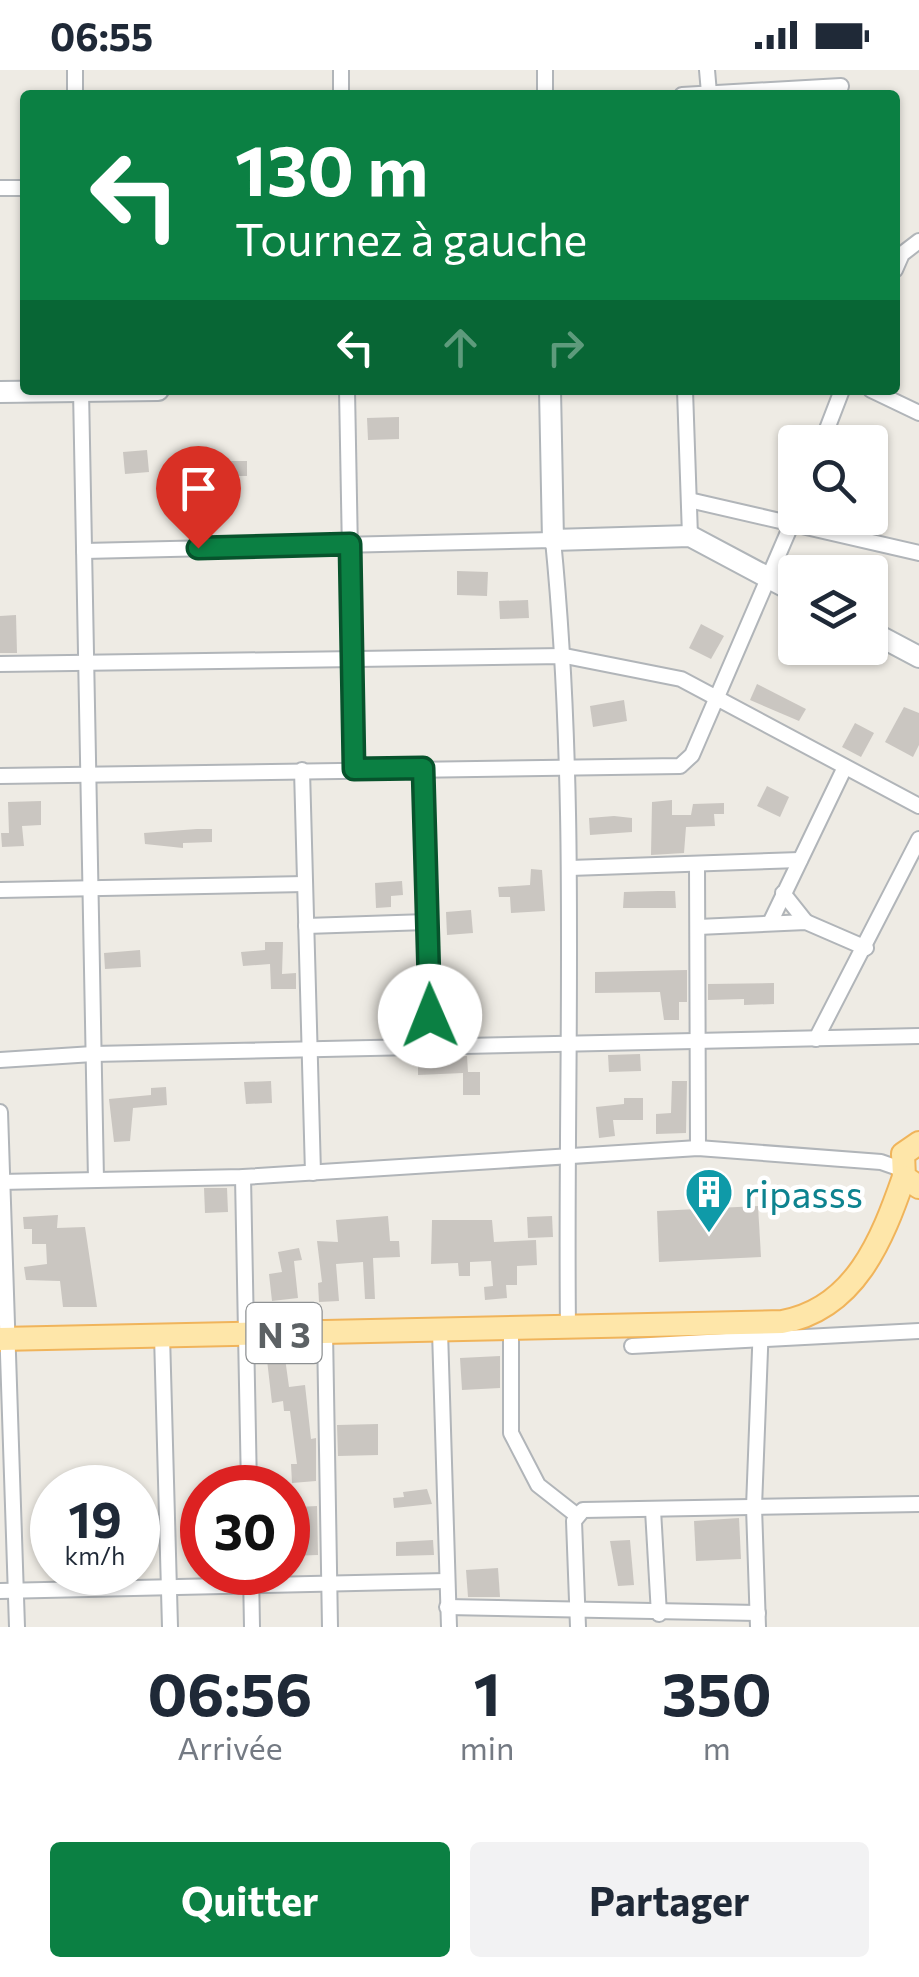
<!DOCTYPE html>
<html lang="fr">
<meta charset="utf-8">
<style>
:root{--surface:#fff;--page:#f2f2f3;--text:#1f2937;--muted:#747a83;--accent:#0b8043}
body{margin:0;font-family:Commissioner,sans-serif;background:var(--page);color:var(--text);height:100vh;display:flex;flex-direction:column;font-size:38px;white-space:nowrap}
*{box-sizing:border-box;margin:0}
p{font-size:32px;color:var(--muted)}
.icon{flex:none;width:55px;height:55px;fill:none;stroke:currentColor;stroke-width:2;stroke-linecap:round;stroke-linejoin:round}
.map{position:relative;height:1557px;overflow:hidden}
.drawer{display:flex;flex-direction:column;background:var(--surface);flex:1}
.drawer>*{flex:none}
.top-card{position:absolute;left:20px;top:20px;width:880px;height:305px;border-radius:10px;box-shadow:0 2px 8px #0004;background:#0b8043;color:#fff;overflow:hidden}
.controls{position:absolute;left:778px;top:355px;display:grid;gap:20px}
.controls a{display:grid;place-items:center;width:110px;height:110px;border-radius:10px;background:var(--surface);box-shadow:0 2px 8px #0004;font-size:50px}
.speed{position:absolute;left:30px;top:1395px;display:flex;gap:20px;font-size:50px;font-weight:700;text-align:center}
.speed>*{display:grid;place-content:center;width:130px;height:130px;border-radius:50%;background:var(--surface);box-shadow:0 2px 8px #0004;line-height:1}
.speed small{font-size:25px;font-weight:400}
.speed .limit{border:15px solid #d22;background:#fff;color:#111}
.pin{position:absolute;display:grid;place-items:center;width:85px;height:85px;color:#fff;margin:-102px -42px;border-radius:50% 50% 50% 0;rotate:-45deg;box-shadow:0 0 10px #0007}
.pin .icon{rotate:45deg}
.me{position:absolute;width:110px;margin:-55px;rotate:359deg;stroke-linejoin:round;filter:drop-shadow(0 0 8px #0008)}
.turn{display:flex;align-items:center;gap:35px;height:210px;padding:0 50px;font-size:45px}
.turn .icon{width:130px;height:130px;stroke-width:2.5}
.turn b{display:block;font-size:70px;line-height:85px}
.lanes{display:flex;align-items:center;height:95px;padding:0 50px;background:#0003;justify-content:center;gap:50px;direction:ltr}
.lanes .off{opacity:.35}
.eta{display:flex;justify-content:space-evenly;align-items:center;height:170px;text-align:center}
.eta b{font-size:60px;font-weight:700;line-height:70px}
.action{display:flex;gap:20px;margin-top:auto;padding:20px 50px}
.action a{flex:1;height:115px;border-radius:10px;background:var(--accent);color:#fff;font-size:40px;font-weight:700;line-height:115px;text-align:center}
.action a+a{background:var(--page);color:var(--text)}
.status{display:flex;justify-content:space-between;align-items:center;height:70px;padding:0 50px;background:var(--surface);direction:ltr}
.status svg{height:28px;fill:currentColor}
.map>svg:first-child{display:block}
.building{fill:#cac6c1}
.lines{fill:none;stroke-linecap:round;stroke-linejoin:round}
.street-casing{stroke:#b1b5b9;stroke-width:18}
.secondary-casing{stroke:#b0b5b9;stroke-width:24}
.primary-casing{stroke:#f0b45b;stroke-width:26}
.street{stroke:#fff;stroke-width:14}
.secondary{stroke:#fff;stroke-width:20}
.primary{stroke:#fee6a9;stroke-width:22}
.route-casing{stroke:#07532c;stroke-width:25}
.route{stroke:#0b8043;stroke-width:18}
.labels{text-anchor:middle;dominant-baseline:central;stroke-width:9;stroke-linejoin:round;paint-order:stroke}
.shield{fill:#fff;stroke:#8d9092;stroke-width:2.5}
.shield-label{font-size:35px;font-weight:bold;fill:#5c6164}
.culture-label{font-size:38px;fill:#0d838f;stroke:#fff;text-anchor:start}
</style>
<div class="status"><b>06:55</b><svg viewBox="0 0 49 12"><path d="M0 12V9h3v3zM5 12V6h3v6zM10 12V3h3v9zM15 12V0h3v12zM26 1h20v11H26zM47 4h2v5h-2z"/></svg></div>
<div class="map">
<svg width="919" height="1557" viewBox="0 0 919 1557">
<rect width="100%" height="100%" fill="#eeebe4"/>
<g class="building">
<polygon points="399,347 399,369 368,370 367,348"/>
<polygon points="147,380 149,402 125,404 123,382"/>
<rect x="213" y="391" width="34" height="15"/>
<polygon points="457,501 488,502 487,526 457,525"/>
<polygon points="528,530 529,548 500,549 499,531"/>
<polygon points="16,545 17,583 0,583 0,546"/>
<polygon points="701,554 724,566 711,589 689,578"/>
<polygon points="757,614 806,639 799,651 750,630"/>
<polygon points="624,630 627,651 593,657 590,636"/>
<polygon points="904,637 919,643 919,675 913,687 885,672"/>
<polygon points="855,653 874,663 861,687 842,677"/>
<polygon points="767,716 789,727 780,747 757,736"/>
<polygon points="672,730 672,745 691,745 693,734 724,733 724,744 714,744 715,756 686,757 684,783 651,785 652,732"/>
<polygon points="41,731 41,755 22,756 24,776 2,777 1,763 9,763 8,732"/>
<polygon points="614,746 632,748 632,762 590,765 589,748"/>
<polygon points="197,759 212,759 212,772 183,773 183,778 145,774 144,763"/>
<polygon points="531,799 542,800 545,841 511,843 510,827 499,827 498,817 530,815"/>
<polygon points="402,811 403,825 391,826 391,837 376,838 375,813"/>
<polygon points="658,821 675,821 676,838 623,838 624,822"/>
<polygon points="471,840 473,863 447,865 446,842"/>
<polygon points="265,872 283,872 282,904 296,903 296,919 271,919 270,894 243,896 241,882 265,880"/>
<polygon points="140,880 141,897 105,899 104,883"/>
<polygon points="687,900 687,932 679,932 679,950 664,950 660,922 595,923 595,902"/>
<polygon points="774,913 774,934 744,935 744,929 708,930 708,914"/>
<polygon points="640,984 641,1001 609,1002 608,985"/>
<polygon points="467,986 468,1002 480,1002 480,1025 463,1025 463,1003 418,1005 418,988"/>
<polygon points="271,1011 272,1033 246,1034 244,1012"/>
<polygon points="672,1011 687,1011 686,1063 656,1064 656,1044 671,1043"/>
<polygon points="166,1017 167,1035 133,1038 130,1071 114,1072 109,1029 151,1025 151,1018"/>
<polygon points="624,1028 643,1028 643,1050 613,1050 615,1066 599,1068 596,1037 624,1034"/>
<polygon points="204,1118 227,1118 228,1142 205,1143"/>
<polygon points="758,1136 761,1187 659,1192 657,1141"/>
<polygon points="58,1145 57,1158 85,1157 97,1237 63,1237 60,1211 26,1210 24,1197 47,1194 46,1174 32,1174 32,1159 24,1159 23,1147"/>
<polygon points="388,1146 390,1171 399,1171 400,1187 373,1188 375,1229 365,1229 363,1192 336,1194 339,1231 319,1232 318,1213 322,1212 317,1171 338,1172 336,1150"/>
<polygon points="552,1146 553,1167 528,1168 527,1147"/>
<polygon points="432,1150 492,1150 494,1172 536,1170 537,1195 517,1196 517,1215 506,1215 507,1228 485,1230 484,1217 493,1216 491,1191 470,1192 470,1206 459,1206 458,1193 431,1194"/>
<polygon points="299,1178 302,1190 294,1191 298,1228 272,1231 269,1204 282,1202 278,1182"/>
<polygon points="500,1286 500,1318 462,1320 460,1288"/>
<polygon points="285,1288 289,1317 305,1315 311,1369 316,1368 316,1411 292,1413 291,1394 297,1394 290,1341 284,1341 283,1331 272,1333 267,1290"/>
<polygon points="378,1354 378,1385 338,1386 337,1355"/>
<polygon points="427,1419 432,1434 394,1438 393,1428 404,1427 403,1422"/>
<polygon points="317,1436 318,1485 288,1486 288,1471 299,1470 298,1437"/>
<polygon points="739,1448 741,1489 696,1491 694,1451"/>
<polygon points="433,1470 434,1485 396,1486 396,1472"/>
<polygon points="630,1470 634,1515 618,1516 610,1471"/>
<polygon points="498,1498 500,1527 468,1527 466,1500"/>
</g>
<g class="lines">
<g class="street-casing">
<g id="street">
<polyline points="75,0 75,25"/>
<polyline points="341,0 341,25"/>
<polyline points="545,0 545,25"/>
<polyline points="707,0 709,23"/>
<polyline points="682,25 841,16 838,25"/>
<polyline points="0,118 25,118"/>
<polyline points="895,200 902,184 919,171"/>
<polyline points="81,320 96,1110"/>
<polyline points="347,320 354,699"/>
<polyline points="685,320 690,466"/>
<polyline points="871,320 919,343"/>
<polyline points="822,372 842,320"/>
<polyline points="689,430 919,483"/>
<path d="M84 481 553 470C579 732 565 994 568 1257"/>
<polyline points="0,594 565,586 681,609 919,736"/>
<polyline points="423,698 430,977"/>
<polyline points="302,700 313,1103"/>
<polyline points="0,706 680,696 692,685 795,446"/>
<polyline points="697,794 698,1078"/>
<polyline points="570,798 800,790"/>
<polyline points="0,820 305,814"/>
<polyline points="783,823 806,852"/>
<polyline points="770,853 845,697"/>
<polyline points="306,856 427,852"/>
<polyline points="698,857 806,852 866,878"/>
<polyline points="816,969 919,769"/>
<polyline points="0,990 93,984 919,966"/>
<polyline points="0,1042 17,1557"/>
<polyline points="243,1107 249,1418"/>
<polyline points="0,1112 243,1107 698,1078 881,1092 901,1099"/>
<polyline points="511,1259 511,1363 538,1415 575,1444"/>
<polyline points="440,1261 449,1557"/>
<polyline points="325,1262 330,1557"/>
<polyline points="162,1265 170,1557"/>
<polyline points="632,1276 919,1261"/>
<polyline points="653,1440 659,1544"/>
<polyline points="251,1502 252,1557"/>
<polyline points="0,1521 446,1511"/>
<polyline points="447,1537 758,1543"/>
<polyline points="578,1557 574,1451 583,1440 919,1434"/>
<polyline points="758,1557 754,1437 761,1254"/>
</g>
</g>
<g class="secondary-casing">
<g id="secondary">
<polyline points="550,320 553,470 690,466 795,522"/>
<polyline points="0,322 158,320"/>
<polyline points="870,561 919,587"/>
</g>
</g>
<g class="primary-casing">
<g id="primary">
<polyline points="919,1073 903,1084 904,1107 919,1117"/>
<path d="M0 1269 782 1252C855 1239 882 1170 904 1107"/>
</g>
</g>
<use href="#street" class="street"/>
<use href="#secondary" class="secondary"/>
<use href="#primary" class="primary"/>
</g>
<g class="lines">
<g class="route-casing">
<polyline id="route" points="198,478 350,474 354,699 423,698 430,946"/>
</g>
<use href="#route" class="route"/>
</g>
<defs>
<g id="building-pin" transform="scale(2.5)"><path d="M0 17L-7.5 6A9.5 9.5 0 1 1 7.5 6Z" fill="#0f9aa8" stroke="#fff"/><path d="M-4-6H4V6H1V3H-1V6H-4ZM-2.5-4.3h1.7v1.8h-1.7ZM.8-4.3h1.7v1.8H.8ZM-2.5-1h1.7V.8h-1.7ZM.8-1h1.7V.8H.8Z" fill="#fff"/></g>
</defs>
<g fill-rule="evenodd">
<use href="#building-pin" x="709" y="1122"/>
</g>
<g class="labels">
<rect class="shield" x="246.5" y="1233" width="75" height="60" rx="8"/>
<g class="shield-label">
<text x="284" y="1263">N 3</text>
</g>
<g class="culture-label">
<text x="744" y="1122">ripasss</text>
</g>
</g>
</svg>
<div class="controls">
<a><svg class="icon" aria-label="search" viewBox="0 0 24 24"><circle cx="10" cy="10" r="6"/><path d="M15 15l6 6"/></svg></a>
<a><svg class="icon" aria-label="layers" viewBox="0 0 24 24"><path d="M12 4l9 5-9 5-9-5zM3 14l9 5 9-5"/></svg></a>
</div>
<div class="speed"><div>19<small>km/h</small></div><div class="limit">30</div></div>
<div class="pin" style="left:198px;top:478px;background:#d93025"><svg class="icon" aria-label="arrive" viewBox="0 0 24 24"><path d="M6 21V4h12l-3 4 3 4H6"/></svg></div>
<svg class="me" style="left:430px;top:946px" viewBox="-20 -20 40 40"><circle r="19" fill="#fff"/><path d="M0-13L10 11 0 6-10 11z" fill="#0b8043"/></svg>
<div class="top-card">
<div class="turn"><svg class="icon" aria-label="left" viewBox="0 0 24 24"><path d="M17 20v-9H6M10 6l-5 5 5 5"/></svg><div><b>130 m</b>Tournez à gauche</div></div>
<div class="lanes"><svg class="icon" aria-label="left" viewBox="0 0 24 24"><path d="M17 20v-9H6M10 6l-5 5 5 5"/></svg><svg class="icon off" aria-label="ahead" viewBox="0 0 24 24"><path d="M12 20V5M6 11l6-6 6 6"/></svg><svg class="icon off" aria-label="right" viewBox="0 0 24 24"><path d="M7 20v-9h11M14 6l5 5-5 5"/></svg></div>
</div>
</div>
<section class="drawer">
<div class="eta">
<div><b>06:56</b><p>Arrivée</p></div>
<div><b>1</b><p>min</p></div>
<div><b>350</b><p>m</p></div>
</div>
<div class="action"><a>Quitter</a><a>Partager</a></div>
</section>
